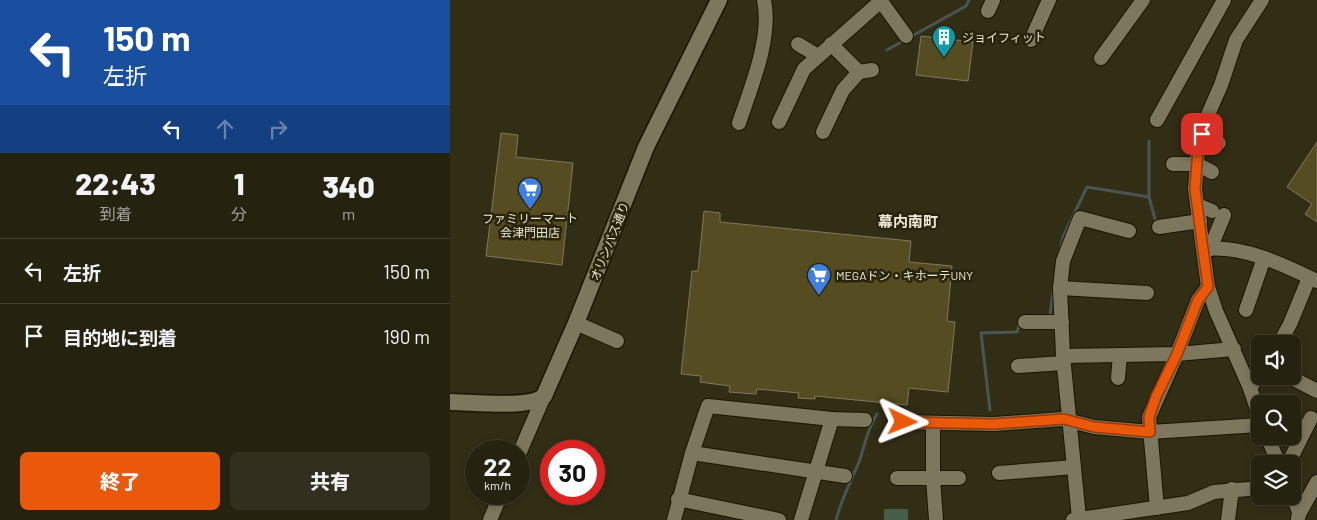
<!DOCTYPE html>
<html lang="ja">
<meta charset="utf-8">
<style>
:root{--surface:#262210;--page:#322f1e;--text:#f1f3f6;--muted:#a4a49f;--line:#423f30;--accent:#ea580c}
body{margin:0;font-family:Barlow,"Noto Sans JP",sans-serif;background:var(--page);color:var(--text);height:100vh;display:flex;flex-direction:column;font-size:19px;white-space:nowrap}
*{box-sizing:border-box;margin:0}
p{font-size:16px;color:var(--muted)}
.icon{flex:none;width:28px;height:28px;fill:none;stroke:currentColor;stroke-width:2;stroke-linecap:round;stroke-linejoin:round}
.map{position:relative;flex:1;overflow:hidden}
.sheet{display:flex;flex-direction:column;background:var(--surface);width:450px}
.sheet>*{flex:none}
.guide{background:#1a4fa0;color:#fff;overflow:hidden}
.buttons{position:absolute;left:801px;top:335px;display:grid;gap:10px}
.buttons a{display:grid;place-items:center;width:50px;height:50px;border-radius:8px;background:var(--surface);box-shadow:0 2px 8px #0003,0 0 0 1px var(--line);font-size:25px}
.speed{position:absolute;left:15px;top:440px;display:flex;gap:10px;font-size:25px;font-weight:700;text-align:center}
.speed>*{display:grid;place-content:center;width:65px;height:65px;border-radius:50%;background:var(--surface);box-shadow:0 2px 8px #0003,0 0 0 1px var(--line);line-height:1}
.speed small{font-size:12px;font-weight:400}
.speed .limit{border:8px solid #d22;background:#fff;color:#111}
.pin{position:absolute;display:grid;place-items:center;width:42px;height:42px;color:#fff;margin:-21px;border-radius:10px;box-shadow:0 2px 8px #0006}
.me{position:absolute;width:55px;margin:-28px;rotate:92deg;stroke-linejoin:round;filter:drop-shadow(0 0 4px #0008)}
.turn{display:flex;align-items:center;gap:18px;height:105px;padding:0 20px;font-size:22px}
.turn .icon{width:65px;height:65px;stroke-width:2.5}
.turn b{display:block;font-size:35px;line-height:42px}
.lanes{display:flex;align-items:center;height:48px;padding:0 20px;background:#0003;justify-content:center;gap:25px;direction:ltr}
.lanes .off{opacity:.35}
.eta{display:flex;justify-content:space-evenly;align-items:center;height:85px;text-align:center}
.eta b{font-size:30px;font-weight:800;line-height:35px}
.button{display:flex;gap:10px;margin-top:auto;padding:10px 20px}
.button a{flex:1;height:58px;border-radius:8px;background:var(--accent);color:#fff;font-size:20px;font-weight:800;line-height:58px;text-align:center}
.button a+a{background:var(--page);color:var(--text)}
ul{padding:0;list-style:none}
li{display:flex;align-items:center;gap:15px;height:65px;padding:0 20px;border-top:1px solid var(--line)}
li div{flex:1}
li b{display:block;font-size:19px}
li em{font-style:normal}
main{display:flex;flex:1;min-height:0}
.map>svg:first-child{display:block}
.green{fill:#475c4b}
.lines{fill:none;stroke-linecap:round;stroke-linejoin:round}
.stream{stroke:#495553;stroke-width:3}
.building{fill:#564c21;stroke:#7f795e}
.minor-casing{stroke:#1a1500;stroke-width:16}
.tertiary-casing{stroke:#1a1500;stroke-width:19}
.minor{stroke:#7d775d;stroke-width:14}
.tertiary{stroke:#7d775d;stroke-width:16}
.route-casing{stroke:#983908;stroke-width:12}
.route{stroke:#ea580c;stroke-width:9}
.labels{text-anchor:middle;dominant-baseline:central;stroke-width:5;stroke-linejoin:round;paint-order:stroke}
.poi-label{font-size:12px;fill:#ebe8d9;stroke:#29230b;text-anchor:start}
.street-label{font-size:12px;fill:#ebe8d9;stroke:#29230b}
.quarter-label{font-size:15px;font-weight:bold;fill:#ebe8d9;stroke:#29230b}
</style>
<main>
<section class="sheet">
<div class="guide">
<div class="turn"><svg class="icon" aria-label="left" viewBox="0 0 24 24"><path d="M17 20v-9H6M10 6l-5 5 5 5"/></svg><div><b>150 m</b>左折</div></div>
<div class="lanes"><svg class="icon" aria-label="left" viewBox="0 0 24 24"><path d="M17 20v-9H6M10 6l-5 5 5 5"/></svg><svg class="icon off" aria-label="ahead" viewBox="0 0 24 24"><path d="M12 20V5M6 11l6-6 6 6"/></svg><svg class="icon off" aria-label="right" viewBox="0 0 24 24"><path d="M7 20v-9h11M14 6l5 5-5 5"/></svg></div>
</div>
<div class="eta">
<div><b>22:43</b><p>到着</p></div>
<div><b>1</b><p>分</p></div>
<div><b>340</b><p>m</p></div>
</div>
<ul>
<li><svg class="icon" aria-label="left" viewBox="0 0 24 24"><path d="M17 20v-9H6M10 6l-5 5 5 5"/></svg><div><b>左折</b></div><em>150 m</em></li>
<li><svg class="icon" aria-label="arrive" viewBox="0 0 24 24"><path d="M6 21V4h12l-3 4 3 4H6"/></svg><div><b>目的地に到着</b></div><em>190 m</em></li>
</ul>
<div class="button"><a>終了</a><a>共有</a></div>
</section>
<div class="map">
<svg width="867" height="520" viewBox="0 0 867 520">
<rect width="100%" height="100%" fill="#322d15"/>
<rect class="green" x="434" y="509" width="24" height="11"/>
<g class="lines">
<g class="stream">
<polyline points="437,50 516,6 519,0"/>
<polyline points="699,141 699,197 705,219"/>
<polyline points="610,251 613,237 637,187 699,197"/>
<polyline points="597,316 600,315 605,277"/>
<polyline points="540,410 531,333 567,332 570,323"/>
<path d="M386 520C391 500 401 481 409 462 415 445 417 429 427 414"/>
</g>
</g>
<g class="building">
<polygon points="471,36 523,42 518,81 466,75"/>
<polygon points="51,133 68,135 66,157 123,163 112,265 36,256"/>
<polygon points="867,142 867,222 855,214 862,204 837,187"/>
<polygon points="254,211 270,213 270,222 461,241 459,262 502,266 497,321 505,322 498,392 459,388 457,405 365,396 365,399 348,398 349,393 307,389 306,394 279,392 280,386 250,382 251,376 231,374 242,271 248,271"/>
</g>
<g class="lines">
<g class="minor-casing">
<g id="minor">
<polyline points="430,0 456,36"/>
<polyline points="538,11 543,0"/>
<polyline points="581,40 599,0"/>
<polyline points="348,44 368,56"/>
<polyline points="381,44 409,72"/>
<polyline points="651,58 693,0"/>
<polyline points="707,120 774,0"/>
<polyline points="329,122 354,69 431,1"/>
<path d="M289 123C301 87 322 38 314 0"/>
<polyline points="373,132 393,90 409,72 422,70"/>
<polyline points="752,134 769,143"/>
<polyline points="723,164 747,164 762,172"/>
<polyline points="747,205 762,211"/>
<polyline points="709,227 750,221"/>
<path d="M754 249C793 245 832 264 867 281"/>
<polyline points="760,249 774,215"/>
<polyline points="610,288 697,293"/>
<polyline points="796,310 814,258"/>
<polyline points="575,322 612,322"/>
<polyline points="126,323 167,341"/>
<polyline points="829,344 840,324 859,278"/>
<polyline points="613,356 727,354 784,349"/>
<polyline points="568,366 614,363"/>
<polyline points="838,376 867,391"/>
<polyline points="668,378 670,355"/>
<polyline points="800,388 810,374"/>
<polyline points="810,418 800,388 766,311 758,287 745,189 748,149 753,126 771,85 786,40 812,0"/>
<polyline points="453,422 544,424 613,419 644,427 700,432 810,425"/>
<polyline points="483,423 483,478 486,520"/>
<polyline points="817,436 829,464"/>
<polyline points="242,453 395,476"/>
<polyline points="69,454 94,396"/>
<polyline points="838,464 861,418"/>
<polyline points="549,473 624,467"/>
<polyline points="447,478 509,478"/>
<polyline points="842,494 849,512 848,519"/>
<polyline points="228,499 329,520"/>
<polyline points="707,508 699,417 727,354 748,300 758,287"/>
<polyline points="849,514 867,482"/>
<polyline points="629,518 613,356 610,288 613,261 630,218 679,231"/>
<polyline points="40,520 51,494"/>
<polyline points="224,520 242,453 258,406 382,419 415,420"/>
<polyline points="351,520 382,419"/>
<polyline points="623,520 738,503 764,492 810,488"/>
<polyline points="778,520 782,489"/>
</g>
</g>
<g class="tertiary-casing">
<path id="tertiary" d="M0 402C22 402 80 409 94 396L126 323 196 147 269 0"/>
</g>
<use href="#minor" class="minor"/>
<use href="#tertiary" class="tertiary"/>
</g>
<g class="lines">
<g class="route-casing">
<polyline id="route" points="453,422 544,424 614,419 644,427 700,432 699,417 706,397 727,354 748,300 758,287 745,189 748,149 752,134"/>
</g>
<use href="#route" class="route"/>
</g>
<defs>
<g id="building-pin" transform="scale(1.25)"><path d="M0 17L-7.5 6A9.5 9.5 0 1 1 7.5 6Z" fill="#0f9aa8" stroke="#29230b"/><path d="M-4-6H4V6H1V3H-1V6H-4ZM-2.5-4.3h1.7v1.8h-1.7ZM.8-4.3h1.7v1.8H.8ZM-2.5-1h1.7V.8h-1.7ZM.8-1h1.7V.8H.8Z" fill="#fff"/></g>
<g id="supermarket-pin" transform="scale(1.25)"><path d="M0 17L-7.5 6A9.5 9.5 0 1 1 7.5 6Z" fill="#3f7fe0" stroke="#29230b"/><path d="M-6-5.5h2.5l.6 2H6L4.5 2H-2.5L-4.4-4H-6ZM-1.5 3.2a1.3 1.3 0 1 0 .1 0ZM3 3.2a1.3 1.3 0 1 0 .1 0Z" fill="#fff"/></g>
</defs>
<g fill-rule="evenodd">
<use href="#building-pin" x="494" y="37"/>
<use href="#supermarket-pin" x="80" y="189"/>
<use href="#supermarket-pin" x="369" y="275"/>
</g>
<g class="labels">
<g class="poi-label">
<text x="512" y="37">ジョイフィット</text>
<text x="80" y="218" text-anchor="middle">ファミリーマート<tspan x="80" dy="14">会津門田店</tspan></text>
<text x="386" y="275">MEGAドン・キホーテUNY</text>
</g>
<g class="street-label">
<text transform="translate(159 241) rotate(-68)">オリンパス通り</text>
</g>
<g class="quarter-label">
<text x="458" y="221">幕内南町</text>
</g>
</g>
</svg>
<div class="buttons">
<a><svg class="icon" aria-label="sound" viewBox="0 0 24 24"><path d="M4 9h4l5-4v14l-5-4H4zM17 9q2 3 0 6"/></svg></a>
<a><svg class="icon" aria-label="search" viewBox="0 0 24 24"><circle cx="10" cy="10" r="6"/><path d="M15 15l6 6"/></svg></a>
<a><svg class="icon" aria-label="layers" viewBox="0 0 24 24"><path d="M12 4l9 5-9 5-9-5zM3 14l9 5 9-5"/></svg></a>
</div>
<div class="speed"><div>22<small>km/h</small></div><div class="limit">30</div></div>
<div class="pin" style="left:752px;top:134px;background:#d93025"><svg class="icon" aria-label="arrive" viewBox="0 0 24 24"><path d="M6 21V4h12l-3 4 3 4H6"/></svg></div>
<svg class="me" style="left:453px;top:422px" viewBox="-20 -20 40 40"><path d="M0-17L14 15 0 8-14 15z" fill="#ea580c" stroke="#fff" stroke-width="4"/></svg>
</div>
</main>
